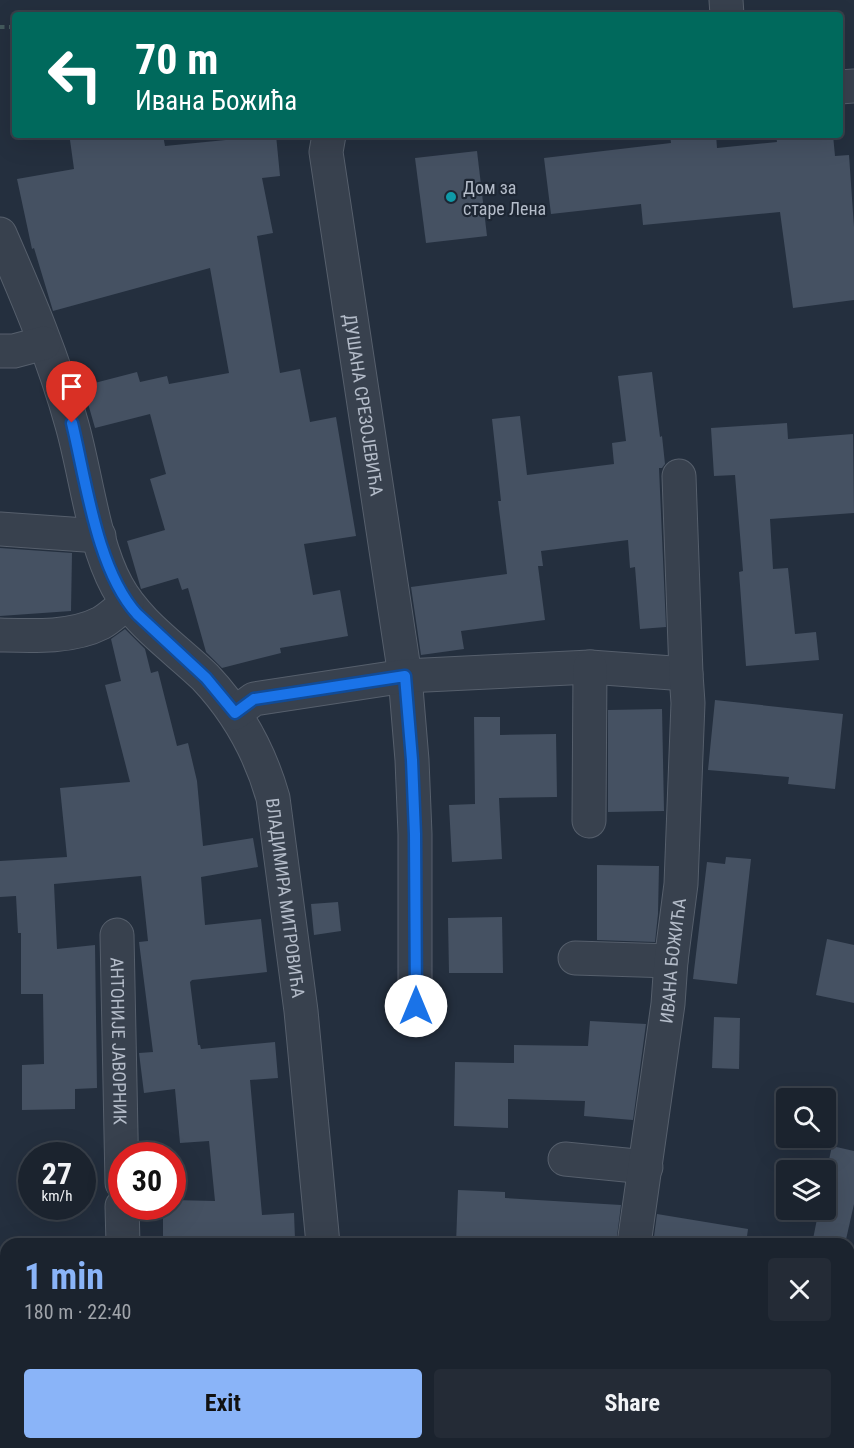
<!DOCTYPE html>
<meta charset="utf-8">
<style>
:root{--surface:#1b232e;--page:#242b36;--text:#f1f3f6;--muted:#a0a4aa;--line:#39404a;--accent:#8ab4f8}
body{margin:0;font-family:"Roboto Condensed",sans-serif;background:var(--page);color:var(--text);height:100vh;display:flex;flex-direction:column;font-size:22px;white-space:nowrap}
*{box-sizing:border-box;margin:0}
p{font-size:20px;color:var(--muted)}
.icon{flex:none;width:33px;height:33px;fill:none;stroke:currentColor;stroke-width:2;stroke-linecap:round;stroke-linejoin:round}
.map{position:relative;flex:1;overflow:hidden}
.drawer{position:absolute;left:0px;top:1238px;width:855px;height:212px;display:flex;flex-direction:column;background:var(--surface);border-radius:18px 18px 0 0;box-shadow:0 6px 24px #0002,0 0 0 2px var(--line)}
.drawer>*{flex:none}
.hud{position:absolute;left:12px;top:12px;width:831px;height:126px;border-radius:6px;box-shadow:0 6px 24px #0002,0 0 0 2px var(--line);background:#00695c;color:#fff;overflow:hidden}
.buttons{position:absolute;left:776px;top:1088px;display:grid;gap:12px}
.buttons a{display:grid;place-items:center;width:60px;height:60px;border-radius:6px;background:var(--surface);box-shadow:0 6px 24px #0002,0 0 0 2px var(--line);font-size:30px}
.speed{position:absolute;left:18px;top:1142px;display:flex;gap:12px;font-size:30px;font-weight:700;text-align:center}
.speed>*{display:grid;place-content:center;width:78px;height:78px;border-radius:50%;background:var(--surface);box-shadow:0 6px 24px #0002,0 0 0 2px var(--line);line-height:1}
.speed small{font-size:15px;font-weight:400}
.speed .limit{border:9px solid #d22;background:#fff;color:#111}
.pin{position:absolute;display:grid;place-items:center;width:51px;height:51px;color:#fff;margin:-62px -26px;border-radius:50% 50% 50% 0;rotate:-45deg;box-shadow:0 0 6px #0007}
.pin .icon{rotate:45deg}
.me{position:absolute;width:66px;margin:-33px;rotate:0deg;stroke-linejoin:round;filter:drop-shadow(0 0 4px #0008)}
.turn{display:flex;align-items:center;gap:21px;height:126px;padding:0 24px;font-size:27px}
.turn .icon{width:78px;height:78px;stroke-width:2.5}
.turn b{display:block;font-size:42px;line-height:51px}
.round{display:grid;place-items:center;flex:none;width:63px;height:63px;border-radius:6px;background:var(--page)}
.summary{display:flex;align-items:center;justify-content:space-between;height:102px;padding:0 24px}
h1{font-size:36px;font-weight:700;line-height:45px;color:var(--accent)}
.primary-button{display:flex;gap:12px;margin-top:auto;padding:12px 24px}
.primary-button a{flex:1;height:69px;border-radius:6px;background:var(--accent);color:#111;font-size:24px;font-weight:700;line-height:69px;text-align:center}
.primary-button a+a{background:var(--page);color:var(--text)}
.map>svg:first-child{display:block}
.building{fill:#455162}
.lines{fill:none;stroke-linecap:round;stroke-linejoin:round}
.minor-casing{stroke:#565f6c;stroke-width:35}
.path{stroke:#44595c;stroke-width:4;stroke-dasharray:4.5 4.5;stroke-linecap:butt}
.minor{stroke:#38414e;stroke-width:33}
.route-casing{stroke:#114b97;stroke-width:15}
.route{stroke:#1a73e8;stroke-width:10}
.culture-dot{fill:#0f9aa8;stroke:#1d2633;stroke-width:2}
.labels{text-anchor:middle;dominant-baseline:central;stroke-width:4.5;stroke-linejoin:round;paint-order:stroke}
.poi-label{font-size:18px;fill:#b4bcc9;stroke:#1d2633;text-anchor:start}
.street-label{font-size:18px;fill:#b4bcc9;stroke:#1d2633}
</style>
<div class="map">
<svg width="854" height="1448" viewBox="0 0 854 1448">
<rect width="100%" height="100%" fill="#242f3e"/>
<g class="building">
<polygon points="84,135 163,135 165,146 276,135 280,176 262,178 273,233 257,236 280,373 300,369 310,422 336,417 356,536 304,544 313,595 340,590 348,636 280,648 281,653 222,668 206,652 188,588 182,590 178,578 141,589 127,541 165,530 150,479 166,474 150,414 95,428 83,386 137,372 140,382 167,376 169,384 229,373 210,268 53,311 34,248 32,249 17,179 74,169 70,140 84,138"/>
<polygon points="670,135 716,135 717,148 777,142 776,135 833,135 835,156 849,155 854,227 854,300 793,308 780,212 643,225 641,204 551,214 544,158 671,143"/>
<polygon points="477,151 487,236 426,243 415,158"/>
<polygon points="652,372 660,437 662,436 665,464 662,468 659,468 666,627 640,629 635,567 630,568 628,540 541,551 543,566 538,566 545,620 461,631 464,649 421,655 411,587 507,574 498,501 501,501 492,419 520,416 527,475 614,464 612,443 626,441 618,376"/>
<polygon points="787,423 788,439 853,434 854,513 770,519 773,569 788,568 795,634 816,632 819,660 746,666 739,572 743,571 735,475 714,476 711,428"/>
<polygon points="0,548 72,553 71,611 0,616"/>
<polygon points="125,629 145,649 151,673 158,671 177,746 188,743 197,781 203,846 253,838 258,867 201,877 205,925 261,919 267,972 192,980 190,982 198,1045 200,1045 201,1049 275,1042 278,1078 250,1080 262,1215 294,1213 295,1239 212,1242 163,1241 163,1206 172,1206 172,1200 215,1201 209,1141 180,1143 175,1089 144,1093 139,1053 153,1052 139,942 148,941 141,876 54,884 57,949 95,945 97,1088 75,1089 75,1109 22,1110 22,1065 44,1064 43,994 21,994 21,933 18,933 16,896 0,897 0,861 67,857 60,788 130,782 105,685 121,681 111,639"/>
<polygon points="715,700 843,714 835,789 788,784 789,777 708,770"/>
<polygon points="662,709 664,811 608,812 608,710"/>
<polygon points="474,717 500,717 500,735 556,734 557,797 499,798 502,859 452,862 449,805 475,804"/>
<polygon points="726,857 751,859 737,984 693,979 707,862 725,864"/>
<polygon points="597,865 659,866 658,914 655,942 597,940"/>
<polygon points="338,902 341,931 314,935 311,904"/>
<polygon points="502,917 503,973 449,973 448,918"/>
<polygon points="827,939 854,945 854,1003 816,995"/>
<polygon points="714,1017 740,1018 739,1069 712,1068"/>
<polygon points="590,1021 646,1024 633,1120 584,1116 585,1101 508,1099 508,1128 454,1126 455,1062 514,1063 514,1045 588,1046"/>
<polygon points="832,1146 854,1151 854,1204 845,1244 812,1244 819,1209 825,1209 825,1178"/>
<polygon points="458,1190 505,1192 505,1198 621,1205 616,1244 456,1244"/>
<polygon points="657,1214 748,1229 746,1244 653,1244"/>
</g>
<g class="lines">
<g class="minor-casing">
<g id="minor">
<polyline points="726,0 727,15"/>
<polyline points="840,87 854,86"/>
<path id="s1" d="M329 135 326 152 405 676 412 760 415 834V1006"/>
<path id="s2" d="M0 234C27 296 54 359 72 425 86 474 93 542 117 586 137 623 175 648 205 677 238 712 260 752 273 798L301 1011 323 1244"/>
<polyline points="0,351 14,351 44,343"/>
<polyline points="0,529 99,536"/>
<path d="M0 635C32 636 72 638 101 623 110 618 119 609 127 603"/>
<polyline points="235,713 254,699 405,676 590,667 686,674"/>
<polyline points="589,821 590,667"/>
<path id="s3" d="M117 935 122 1183"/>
<polyline points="575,958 671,961"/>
<polyline points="565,1159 646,1167"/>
<polyline points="122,1206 123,1244"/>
<path id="s4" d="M634 1244 668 1004 671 961 681 884 688 703 686 674 679 476"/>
<polyline points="0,1299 6,1300"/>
<polyline points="849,1324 854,1287"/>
<polyline points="192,1443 192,1448"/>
<polyline points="569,1443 569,1448"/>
<polyline points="744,1443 749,1448"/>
<polyline points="833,1448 833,1443"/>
</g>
</g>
<polyline class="path" points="0,27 15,27"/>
<use href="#minor" class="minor"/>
</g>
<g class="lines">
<g class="route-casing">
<path id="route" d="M72 423C86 481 97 570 137 614L206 678 235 713 254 699 405 676 412 760 415 834 416 1006"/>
</g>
<use href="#route" class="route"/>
</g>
<circle class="culture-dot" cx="451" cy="197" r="6"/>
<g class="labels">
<g class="poi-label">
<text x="463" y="187">Дом за<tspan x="463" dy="21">старе Лена</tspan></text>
</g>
<g class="street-label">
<text stroke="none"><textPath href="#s1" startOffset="273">ДУШАНА СРЕЗОЈЕВИЋА</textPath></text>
<text stroke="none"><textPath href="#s2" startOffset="740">ВЛАДИМИРА МИТРОВИЋА</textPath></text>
<text stroke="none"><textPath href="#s4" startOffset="286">ИВАНА БОЖИЋА</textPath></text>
<text stroke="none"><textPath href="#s3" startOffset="106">АНТОНИЈЕ ЈАВОРНИК</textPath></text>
</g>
</g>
</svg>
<div class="buttons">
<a><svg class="icon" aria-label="search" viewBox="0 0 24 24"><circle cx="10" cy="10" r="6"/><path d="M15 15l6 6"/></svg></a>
<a><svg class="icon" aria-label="layers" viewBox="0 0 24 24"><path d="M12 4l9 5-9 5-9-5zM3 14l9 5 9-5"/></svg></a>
</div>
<div class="speed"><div>27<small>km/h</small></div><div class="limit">30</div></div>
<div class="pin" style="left:72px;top:423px;background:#d93025"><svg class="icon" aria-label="arrive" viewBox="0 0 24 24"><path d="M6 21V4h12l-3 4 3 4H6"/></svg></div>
<svg class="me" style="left:416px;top:1006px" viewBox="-20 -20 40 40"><circle r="19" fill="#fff"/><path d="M0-13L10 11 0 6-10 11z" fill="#1a73e8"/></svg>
<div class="hud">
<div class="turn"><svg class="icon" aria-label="left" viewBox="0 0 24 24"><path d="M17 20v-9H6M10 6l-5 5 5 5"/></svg><div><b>70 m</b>Ивана Божића</div></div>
</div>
<section class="drawer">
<div class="summary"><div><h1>1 min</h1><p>180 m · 22:40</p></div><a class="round"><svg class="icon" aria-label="close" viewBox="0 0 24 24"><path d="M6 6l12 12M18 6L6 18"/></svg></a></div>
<div class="primary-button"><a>Exit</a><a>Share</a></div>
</section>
</div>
